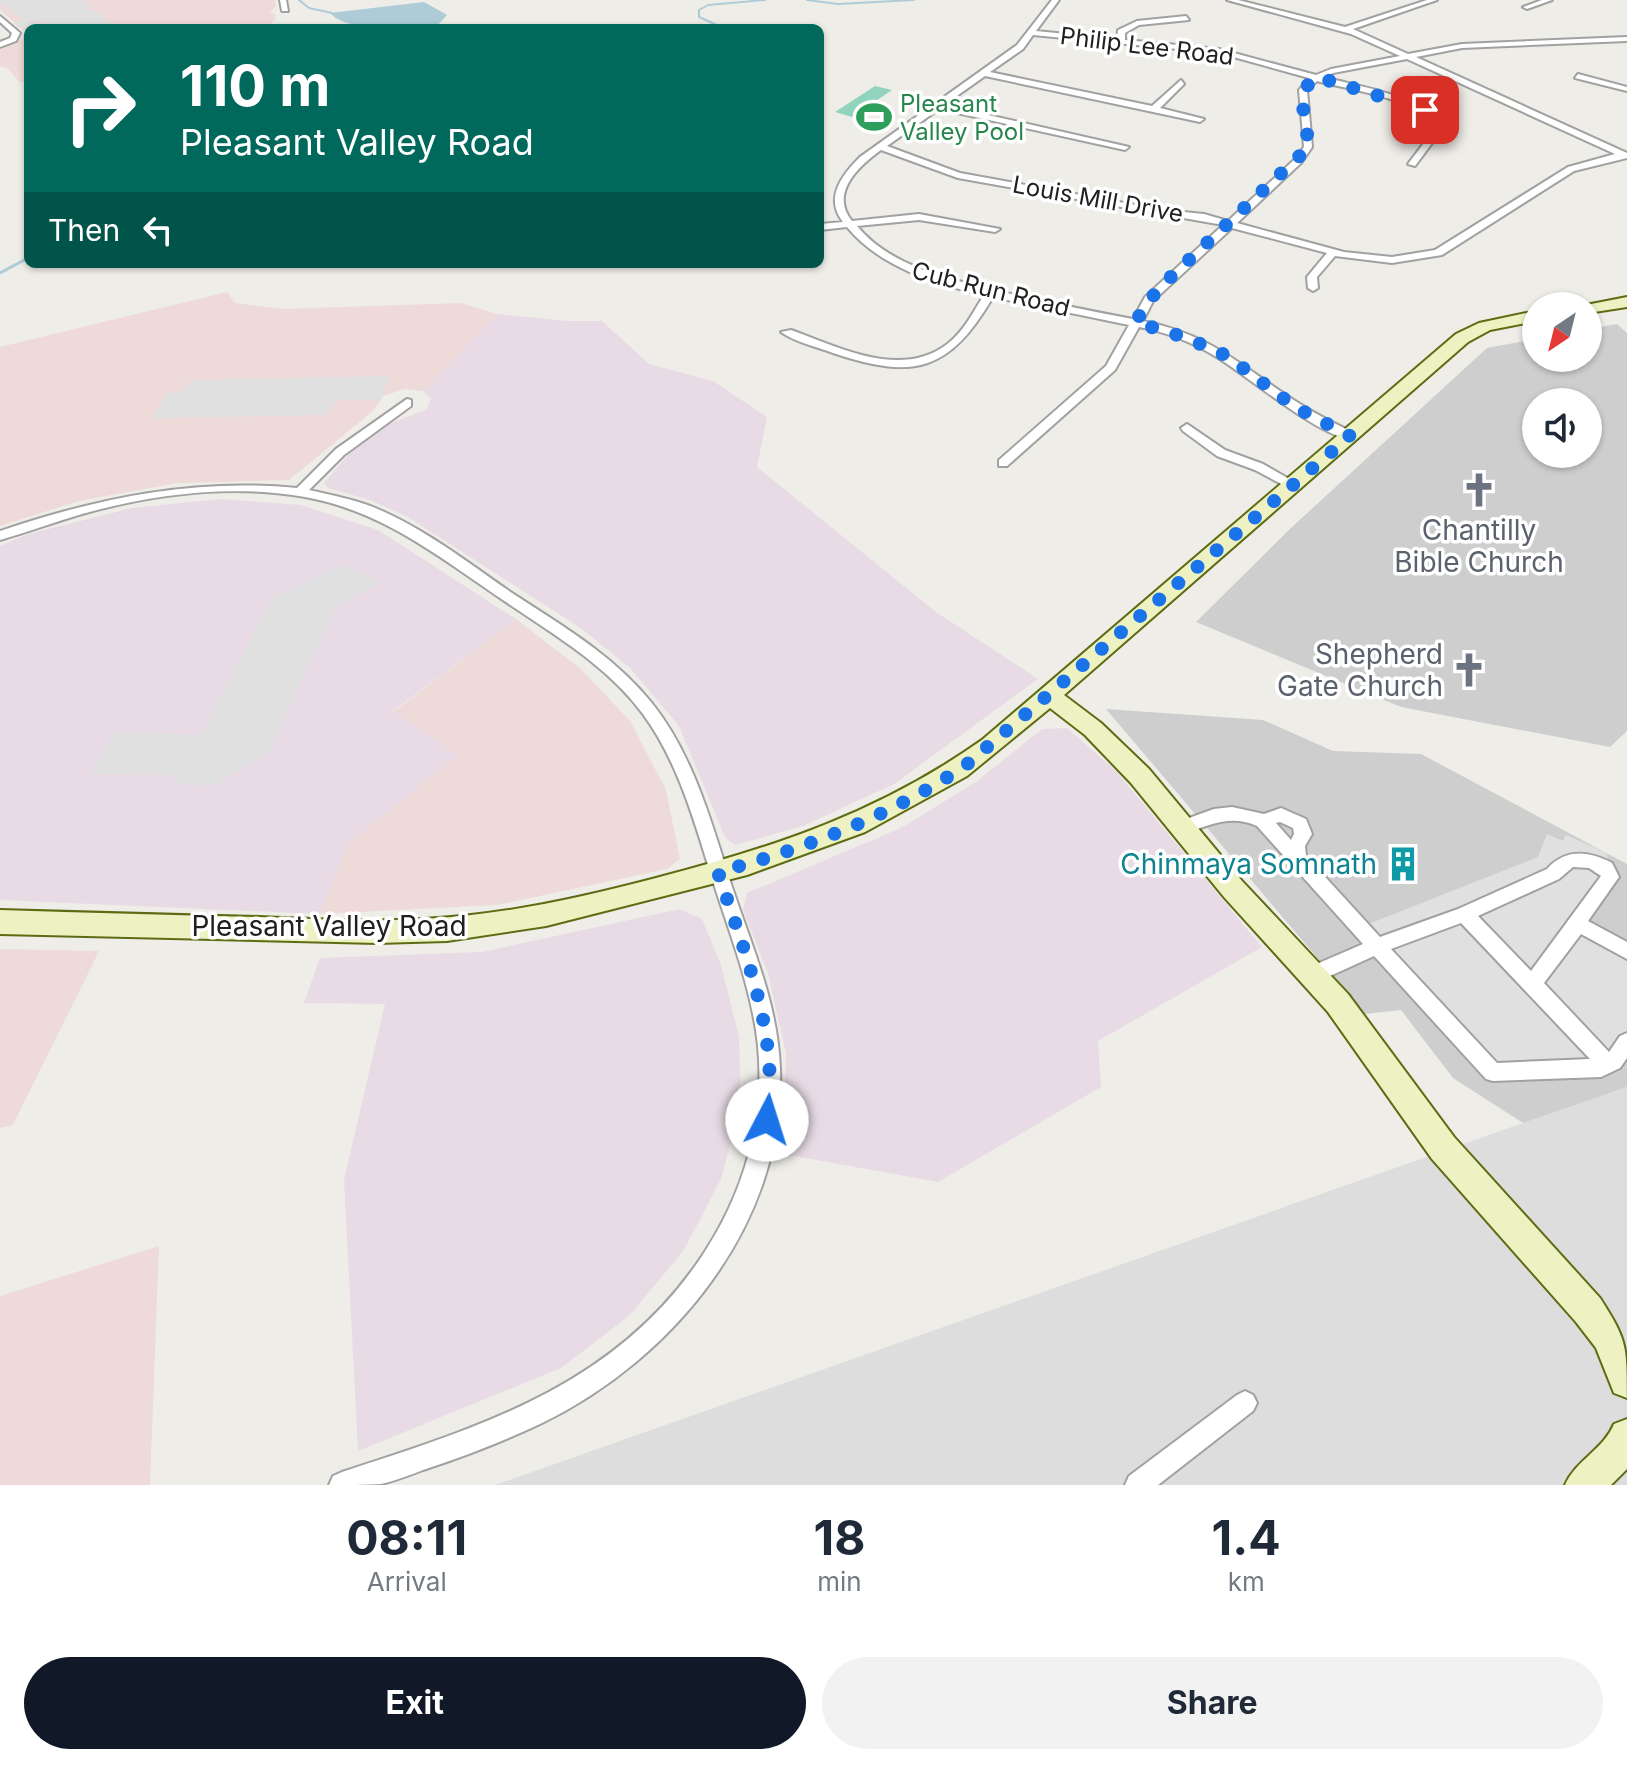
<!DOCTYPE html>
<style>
:root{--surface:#fff;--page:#f2f2f3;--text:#1f2937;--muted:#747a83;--accent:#111827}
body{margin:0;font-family:Inter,sans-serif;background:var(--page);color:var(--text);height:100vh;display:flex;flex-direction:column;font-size:30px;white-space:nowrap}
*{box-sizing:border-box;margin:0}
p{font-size:26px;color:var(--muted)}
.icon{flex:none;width:44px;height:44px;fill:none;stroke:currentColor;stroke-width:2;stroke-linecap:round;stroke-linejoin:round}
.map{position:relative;height:1485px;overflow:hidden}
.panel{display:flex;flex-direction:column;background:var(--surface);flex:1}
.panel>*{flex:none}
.top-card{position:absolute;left:24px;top:24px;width:800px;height:244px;border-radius:12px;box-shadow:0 2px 6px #0004;background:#00695c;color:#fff;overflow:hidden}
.needle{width:52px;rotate:215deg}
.buttons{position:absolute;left:1522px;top:292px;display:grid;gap:16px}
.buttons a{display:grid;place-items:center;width:80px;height:80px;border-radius:50%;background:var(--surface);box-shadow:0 2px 6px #0004;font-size:40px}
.pin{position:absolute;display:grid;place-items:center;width:68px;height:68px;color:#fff;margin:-34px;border-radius:16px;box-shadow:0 4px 12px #0006}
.me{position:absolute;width:88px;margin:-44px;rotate:5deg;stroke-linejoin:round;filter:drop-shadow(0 0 6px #0008)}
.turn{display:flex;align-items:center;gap:28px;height:168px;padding:0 24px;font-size:36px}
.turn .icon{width:104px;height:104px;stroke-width:2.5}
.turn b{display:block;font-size:56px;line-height:68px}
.then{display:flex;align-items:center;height:76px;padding:0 24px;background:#0003;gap:16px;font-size:30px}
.eta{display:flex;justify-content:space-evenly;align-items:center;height:136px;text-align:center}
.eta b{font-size:48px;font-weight:700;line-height:56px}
.cta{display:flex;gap:16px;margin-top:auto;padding:16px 24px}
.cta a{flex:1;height:92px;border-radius:48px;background:var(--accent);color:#fff;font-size:32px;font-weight:700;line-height:92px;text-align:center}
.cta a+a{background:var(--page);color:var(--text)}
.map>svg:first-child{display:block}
.residential{fill:#dedddd}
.commercial{fill:#eedbd9}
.industrial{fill:#e8dbe5}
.religious{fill:#cecece;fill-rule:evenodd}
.pitch{fill:#90d4bd}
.parking{fill:#e0e0e0}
.water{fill:#aeccd7}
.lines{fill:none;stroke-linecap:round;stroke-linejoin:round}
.stream-far1{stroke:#aeccd7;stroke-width:2}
.stream{stroke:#aeccd7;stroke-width:3}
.street-casing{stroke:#a1a1a1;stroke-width:4}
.secondary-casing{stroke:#5d6b13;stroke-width:4}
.street{fill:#fff;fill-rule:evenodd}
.secondary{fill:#eef2c3;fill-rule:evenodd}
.route{stroke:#1a73e8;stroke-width:14;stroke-dasharray:0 25.2}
.labels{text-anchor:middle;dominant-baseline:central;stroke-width:7;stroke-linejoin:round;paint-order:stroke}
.far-street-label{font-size:24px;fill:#202020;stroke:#fff}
.far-leisure-label{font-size:24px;fill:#27864d;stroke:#fff;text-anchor:start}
.worship-label{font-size:28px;fill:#5b616d;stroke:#fff}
.culture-label{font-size:28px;fill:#0d838f;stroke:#fff;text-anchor:end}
.street-label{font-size:28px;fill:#202020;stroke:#fff}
</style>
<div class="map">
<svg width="1627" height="1485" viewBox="0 0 1627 1485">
<rect width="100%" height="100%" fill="#efede8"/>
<polygon class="residential" points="1627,1087 1627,1485 495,1485 1523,1123"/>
<g class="commercial">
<polygon points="0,0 275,0 276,6 270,12 276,15 275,20 266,28 28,28 28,83 19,82 8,69 0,66 0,49 22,39 25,31 0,10"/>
<polygon points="227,292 235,303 282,309 460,303 498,314 423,391 405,389 383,396 373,411 289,480 178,483 79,501 0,526 0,347"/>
<polygon points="516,619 581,669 630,721 666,790 680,859 667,869 497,905 320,914 348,844 457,756 393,712"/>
<polygon points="0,949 99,951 13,1125 0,1128"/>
<polygon points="159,1246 150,1485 0,1485 0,1296"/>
</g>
<g class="industrial">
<polygon points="498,314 567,321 602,321 649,364 713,381 767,417 757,467 936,612 1038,679 894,784 803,826 735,845 725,837 679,726 631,669 582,629 408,517 370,500 328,488 324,483 349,454 384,426 427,409 431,398 423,391"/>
<polygon points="220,499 301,505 378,530 516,619 393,711 458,755 348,844 320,914 0,900 0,546 28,534 132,508"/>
<polygon points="1067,728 1115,770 1262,947 1098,1041 1101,1087 938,1182 783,1154 786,1053 768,973 743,910 747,893 901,828 976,782 1042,729"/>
<polygon points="680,909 702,919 721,965 739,1037 741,1102 721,1179 684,1250 629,1316 561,1368 358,1451 344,1180 385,1004 304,1003 320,958 482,952"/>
</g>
<g class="religious">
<path d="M1617 324 1627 333V731L1610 747 1401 707 1196 622 1292 527 1487 348 1536 339V358H1588V329ZM1536 402H1588V454H1536Z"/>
<polygon points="1106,709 1263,720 1333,751 1421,754 1627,864 1627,1087 1523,1123 1453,1078 1401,1010 1365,1014"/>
</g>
<polygon class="pitch" points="875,86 892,90 852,117 835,112"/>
<g class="parking">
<polygon points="83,0 91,6 82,9 92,9 118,28 51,28 43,21 38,23 43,28 28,28 28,31 25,28 30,26 19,28 13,23 24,20 0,4 0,0"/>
<polygon points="389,376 381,400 337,400 327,415 151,418 169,392 181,393 192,380"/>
<polygon points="342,564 381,583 336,606 267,755 213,786 174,783 178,775 90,774 115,732 201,735 272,598"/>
<polygon points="1547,834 1563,841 1566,835 1607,853 1609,877 1574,925 1627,951 1627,1040 1613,1062 1493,1071 1361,927 1538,857"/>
</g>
<path class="water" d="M424 2 447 15 435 28C409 28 347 33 330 13Z"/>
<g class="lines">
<g class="stream-far1">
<polyline points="299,0 309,8 332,13"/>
<polyline points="807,0 838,4 914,0"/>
<polyline points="716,28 719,26 699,17 699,10 708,5 765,0"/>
</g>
<polyline class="stream" points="0,273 28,258"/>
<g class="street-casing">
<g id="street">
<polygon points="280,0 286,0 288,11 282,11"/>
<path d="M1052 0H1059L1036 31 1117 39 1118 30 1137 21 1186 16 1189 20 1139 25 1125 33V40L1219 49 1316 75 1331 69 1400 56 1351 34 1227 0H1238L1345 27 1427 0H1437L1353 29 1408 54 1462 44 1627 37V41L1462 48 1416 57 1627 153V158L1574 171 1442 255 1392 263 1335 256 1317 277 1318 288 1313 291 1308 288 1307 277 1327 253 1232 228 1153 301 1143 321C1213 335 1243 368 1300 404 1317 415 1336 424 1354 433V439C1325 442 1244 373 1215 356 1192 342 1166 332 1139 327L1115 370 1007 466H999V460L1106 366 1129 325 993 297C949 372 914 380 833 353 817 347 795 342 781 332L791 330C838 347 900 379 946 345 963 333 973 312 984 295 935 284 880 267 847 227L820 230V224L843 222C824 198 842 175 860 157L1017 45ZM1033 35 1219 53 1309 78 1299 90 1304 147 1295 159 1228 221 1204 214 1163 210 960 173 887 146 939 109 1125 150 1129 147 944 105 985 76 1200 122 1204 119 1160 108 1184 84 1181 80 1152 106 990 72 1023 49ZM1407 59 1615 154 1568 167 1435 250 1392 257 1344 252 1237 223 1301 163 1312 147 1307 90 1317 81C1350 90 1414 98 1435 124L1433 131 1408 164 1415 166 1441 131 1443 124C1420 95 1359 87 1324 77L1333 73ZM881 150 958 178 1223 225 1145 297 1133 319C1086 310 1039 301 994 290 946 278 890 266 857 226L919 220 995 232 1000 229 919 214 852 221C829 193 859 166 881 150Z"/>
<polygon points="1542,0 1552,0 1527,9 1523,7"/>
<polygon points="0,16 20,33 16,41 0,47 0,42 10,38 12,33 0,22"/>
<polygon points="1578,74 1627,87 1627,91 1575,78"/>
<path d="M407 399 411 400V406L344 455 309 490C331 495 353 499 373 507 424 528 467 562 512 593 561 625 613 655 651 702 693 754 711 821 731 884 751 944 778 1004 780 1069 786 1223 673 1360 540 1424 502 1442 463 1457 423 1470 410 1475 395 1481 381 1484 365 1485 346 1485 329 1485L333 1476 342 1472C483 1426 618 1385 704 1253 750 1183 771 1097 753 1014 744 969 727 925 713 881 695 824 679 763 643 714 607 665 553 634 503 600 439 557 383 511 305 497 232 484 153 494 82 514 55 522 28 532 0 540V531C97 498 194 478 297 488L336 449Z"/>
<polygon points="1187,424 1225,450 1263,464 1298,484 1297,487 1287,487 1255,470 1217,456 1183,431 1181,428"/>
<path d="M1232 807 1264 814 1281 808 1306 819 1312 834 1305 846 1306 856 1380 937 1458 909 1547 869C1566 848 1589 851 1612 863L1619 877 1588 921 1627 942V959L1581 934 1544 983 1609 1052 1620 1036 1627 1033V1058L1620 1068 1601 1077 1493 1081 1486 1079 1374 956 1319 981 1312 983 1305 981 1303 975 1305 969 1363 944 1257 826C1230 814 1210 825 1184 834L1178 832 1175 827 1178 822 1214 809ZM1280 822 1293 828 1294 834 1291 840 1276 823ZM1573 867 1589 868 1601 876 1531 971 1478 916 1559 879ZM1461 923 1590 1059 1497 1063 1391 949Z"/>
<polygon points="1245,1391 1253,1395 1257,1403 1253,1411 1158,1485 1125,1485 1129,1476 1237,1395"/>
</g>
</g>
<g class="secondary-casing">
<g id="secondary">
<polygon points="1627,297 1627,307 1588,313 1588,306 1581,306"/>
<path d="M1536 311V321L1490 330 1468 342 1064 695 1101 723 1149 769 1242 881 1348 994 1454 1137 1600 1298C1627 1340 1627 1346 1627 1398L1614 1393 1596 1348 1576 1322 1432 1159 1328 1012 1224 897 1131 783 1085 735 1050 708 967 776 865 832 747 875 546 926 447 941 377 943 0 934V910C87 913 174 915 260 917 315 919 369 922 424 919 503 915 580 898 656 878 776 847 880 812 982 740L1456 334 1479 323Z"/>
<path d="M1627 1419V1469L1611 1485H1565C1576 1460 1604 1449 1614 1424Z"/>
</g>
</g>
<use href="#street" class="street"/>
<use href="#secondary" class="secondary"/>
</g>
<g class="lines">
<path class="route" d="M767 1120C780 1034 744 952 718 872 807 848 888 817 965 766L1350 436 1295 407 1227 356 1187 338 1135 322 1158 289 1307 149C1311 124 1290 93 1317 77L1425 110"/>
</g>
<defs>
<g id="stadium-bare" transform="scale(2.76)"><path d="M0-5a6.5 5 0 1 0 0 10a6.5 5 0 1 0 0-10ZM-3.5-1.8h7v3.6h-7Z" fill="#2e9e5b" stroke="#fff" stroke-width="2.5" paint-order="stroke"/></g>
<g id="church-bare" transform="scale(2.76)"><path d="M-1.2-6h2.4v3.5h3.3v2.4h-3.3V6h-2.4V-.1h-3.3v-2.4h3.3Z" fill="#6b7280" stroke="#fff" stroke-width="2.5" paint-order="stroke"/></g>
<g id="building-bare" transform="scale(2.76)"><path d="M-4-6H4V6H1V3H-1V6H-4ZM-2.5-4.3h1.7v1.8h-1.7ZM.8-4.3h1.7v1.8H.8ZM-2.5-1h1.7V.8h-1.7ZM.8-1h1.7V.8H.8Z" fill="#0f9aa8" stroke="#fff" stroke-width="2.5" paint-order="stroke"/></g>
</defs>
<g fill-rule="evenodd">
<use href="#stadium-bare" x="874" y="117"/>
<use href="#church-bare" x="1479" y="490"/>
<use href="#church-bare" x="1469" y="670"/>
<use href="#building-bare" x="1403" y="864"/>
</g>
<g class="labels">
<g class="far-street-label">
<text transform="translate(1147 46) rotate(7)">Philip Lee Road</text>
<text transform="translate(1098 199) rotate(10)">Louis Mill Drive</text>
<text transform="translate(991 289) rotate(14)">Cub Run Road</text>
</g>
<g class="far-leisure-label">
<text x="900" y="103">Pleasant<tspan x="900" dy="28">Valley Pool</tspan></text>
</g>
<g class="worship-label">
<text x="1479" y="530">Chantilly<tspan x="1479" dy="32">Bible Church</tspan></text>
<text x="1443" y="654" text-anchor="end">Shepherd<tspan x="1443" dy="32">Gate Church</tspan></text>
</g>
<g class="culture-label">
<text x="1377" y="864">Chinmaya Somnath</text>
</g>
<g class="street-label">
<text x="329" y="926">Pleasant Valley Road</text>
</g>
</g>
</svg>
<div class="buttons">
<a><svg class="needle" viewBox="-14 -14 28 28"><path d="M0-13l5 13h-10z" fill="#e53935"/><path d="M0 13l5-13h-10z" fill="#747a83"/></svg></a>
<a><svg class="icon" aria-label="sound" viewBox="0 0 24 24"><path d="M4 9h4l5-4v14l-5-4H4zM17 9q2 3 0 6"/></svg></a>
</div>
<div class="pin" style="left:1425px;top:110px;background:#d93025"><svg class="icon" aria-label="arrive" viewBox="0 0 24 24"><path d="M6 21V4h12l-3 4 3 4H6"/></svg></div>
<svg class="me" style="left:767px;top:1120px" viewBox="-20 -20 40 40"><circle r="19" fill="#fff"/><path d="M0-13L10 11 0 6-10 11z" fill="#1a73e8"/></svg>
<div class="top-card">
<div class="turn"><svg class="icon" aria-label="right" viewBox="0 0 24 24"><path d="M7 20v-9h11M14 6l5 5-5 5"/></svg><div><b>110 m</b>Pleasant Valley Road</div></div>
<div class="then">Then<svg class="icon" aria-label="left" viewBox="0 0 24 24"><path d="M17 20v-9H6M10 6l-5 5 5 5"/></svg></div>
</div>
</div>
<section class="panel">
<div class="eta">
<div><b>08:11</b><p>Arrival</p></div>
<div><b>18</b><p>min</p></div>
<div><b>1.4</b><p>km</p></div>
</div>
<div class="cta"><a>Exit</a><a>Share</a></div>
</section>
